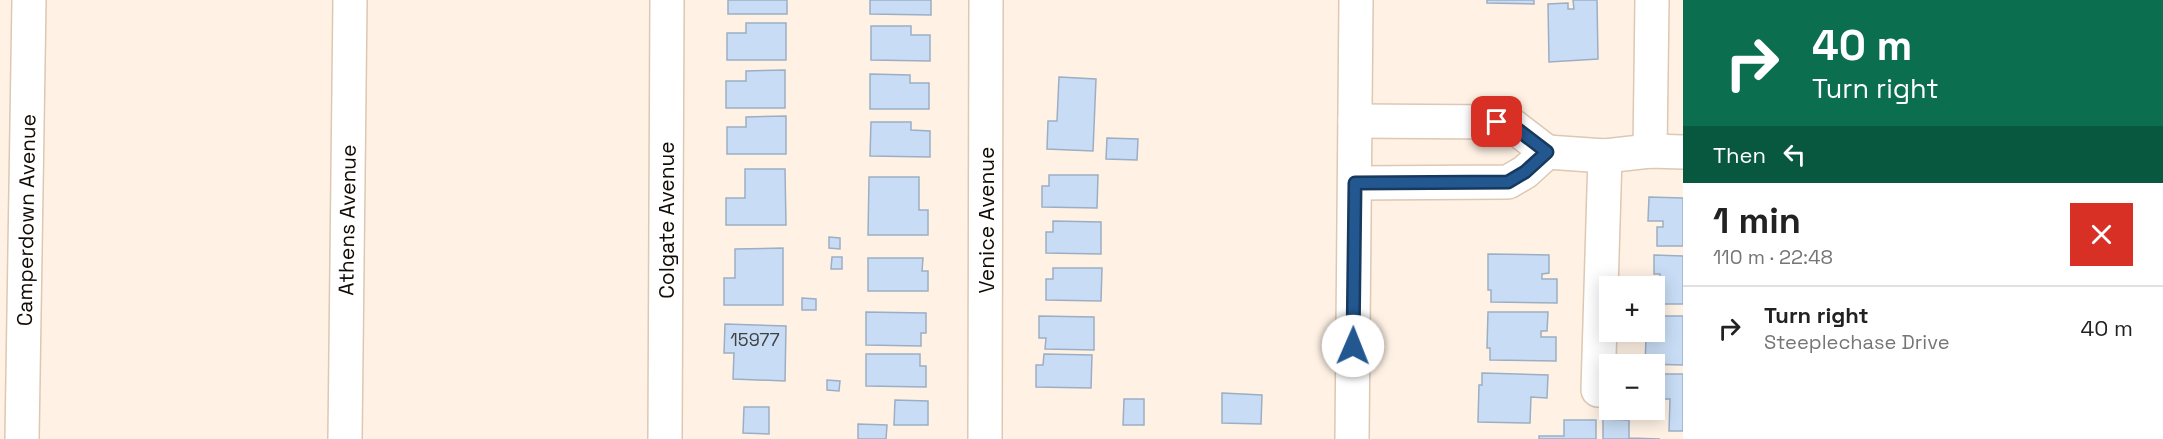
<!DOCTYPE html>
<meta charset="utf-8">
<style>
:root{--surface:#fff;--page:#f2f2f2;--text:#222;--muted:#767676;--line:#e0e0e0}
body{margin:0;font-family:"Space Grotesk",sans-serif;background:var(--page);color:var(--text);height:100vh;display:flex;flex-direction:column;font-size:22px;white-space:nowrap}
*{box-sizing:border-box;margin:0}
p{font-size:20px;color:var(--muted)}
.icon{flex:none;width:33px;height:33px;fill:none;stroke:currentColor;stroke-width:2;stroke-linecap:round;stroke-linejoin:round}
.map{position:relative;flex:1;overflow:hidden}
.panel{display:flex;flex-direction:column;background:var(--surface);width:480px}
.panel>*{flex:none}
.guide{background:#0b6e4f;color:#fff;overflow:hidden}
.tools{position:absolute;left:1599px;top:276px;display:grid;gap:12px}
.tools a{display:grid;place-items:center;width:66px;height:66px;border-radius:0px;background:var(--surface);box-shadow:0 3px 15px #0003;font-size:30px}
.pin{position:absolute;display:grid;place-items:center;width:51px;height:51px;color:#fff;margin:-26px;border-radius:12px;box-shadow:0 3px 9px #0006}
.me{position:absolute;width:66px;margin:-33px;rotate:1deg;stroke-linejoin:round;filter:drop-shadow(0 0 4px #0008)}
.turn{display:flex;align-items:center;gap:21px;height:126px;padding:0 30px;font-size:27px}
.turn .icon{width:78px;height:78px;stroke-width:2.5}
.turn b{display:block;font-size:42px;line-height:51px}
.then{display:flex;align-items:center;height:57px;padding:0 30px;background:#0003;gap:12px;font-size:22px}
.round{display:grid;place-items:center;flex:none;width:63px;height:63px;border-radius:0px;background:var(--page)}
.overview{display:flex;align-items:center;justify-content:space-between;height:102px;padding:0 30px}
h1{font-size:36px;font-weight:800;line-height:45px}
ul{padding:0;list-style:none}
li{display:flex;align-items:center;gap:18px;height:84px;padding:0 30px;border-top:2px solid var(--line)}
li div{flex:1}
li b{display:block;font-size:22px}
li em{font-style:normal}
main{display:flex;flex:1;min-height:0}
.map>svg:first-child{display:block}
.building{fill:#c8ddf5;stroke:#9caec3;stroke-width:1.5}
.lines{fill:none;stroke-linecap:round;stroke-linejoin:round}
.minor-casing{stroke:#dcc8b3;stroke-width:36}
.minor{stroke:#fff;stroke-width:33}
.route-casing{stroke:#17395e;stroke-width:15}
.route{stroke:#235790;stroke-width:10}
.labels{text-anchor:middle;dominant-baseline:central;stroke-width:6;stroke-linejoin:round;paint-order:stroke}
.number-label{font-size:18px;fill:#3f4041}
.street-label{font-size:21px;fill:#110b05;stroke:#fff}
</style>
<main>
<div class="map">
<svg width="1683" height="439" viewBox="0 0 1683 439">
<rect width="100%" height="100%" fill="#fff2e5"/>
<g class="building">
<rect x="728" y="0" width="59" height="14"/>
<polygon points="870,0 931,0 931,15 870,14"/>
<polygon points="1487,0 1534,0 1534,4 1487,3"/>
<polygon points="1573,0 1597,0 1598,59 1549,62 1548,4 1568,3 1568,9 1574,9"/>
<polygon points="746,23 786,23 786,60 727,60 727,33 746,33"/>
<polygon points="871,26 911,26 911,35 930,35 930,61 871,60"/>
<polygon points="785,70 785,108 726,108 726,81 746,81 746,71"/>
<polygon points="870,74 910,75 910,83 929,83 929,109 870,109"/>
<polygon points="1059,77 1096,79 1093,151 1047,149 1048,121 1057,121"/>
<polygon points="786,116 786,154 727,154 727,127 746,127 746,117"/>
<polygon points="871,122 911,122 911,130 930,131 930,157 870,156"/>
<polygon points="1107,138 1138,139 1137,160 1106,159"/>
<polygon points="745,169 785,169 786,225 726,225 726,198 745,198"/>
<polygon points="1049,175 1098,175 1097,208 1042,207 1042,186 1049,186"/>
<polygon points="869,177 919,177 919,210 928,210 928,235 868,235"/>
<polygon points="1649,197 1683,198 1683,246 1657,246 1657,227 1663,227 1663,221 1648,221"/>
<polygon points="1053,221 1101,222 1101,254 1046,253 1046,232 1053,232"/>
<polygon points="829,237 840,238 840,249 829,248"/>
<polygon points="783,248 783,305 724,305 724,278 735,278 735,249"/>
<polygon points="1488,254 1549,255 1549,273 1542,274 1542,279 1557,279 1557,303 1491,302 1491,290 1488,290"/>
<polygon points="1654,255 1683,256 1683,304 1654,304 1654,286 1645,286 1645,279 1660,280 1660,274 1654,274"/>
<polygon points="832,257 842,257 842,269 831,269"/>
<polygon points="868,258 923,258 922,271 928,271 928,291 868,291"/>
<polygon points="1053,268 1102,268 1101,301 1046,300 1046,279 1053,279"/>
<polygon points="802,298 816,299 816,310 802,310"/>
<polygon points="866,312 926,313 926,333 921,333 921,346 866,345"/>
<polygon points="1488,312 1548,312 1547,331 1541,331 1541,337 1556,337 1556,361 1490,360 1490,348 1487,348"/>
<polygon points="1039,316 1094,317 1094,350 1045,349 1046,338 1039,338"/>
<polygon points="1660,316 1683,316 1683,365 1645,364 1646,338 1650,338 1650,332 1660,329"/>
<polygon points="725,324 786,326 785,381 733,379 734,353 724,353"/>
<polygon points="866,354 920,354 920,366 926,366 926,387 866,386"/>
<polygon points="1044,354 1092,355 1091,388 1036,387 1036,365 1043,365"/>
<polygon points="1482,373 1548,375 1547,398 1531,397 1530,423 1478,422 1479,385 1482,385"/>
<polygon points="1654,374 1683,374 1683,431 1669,431 1670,399 1654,399"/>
<polygon points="827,380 840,381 839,391 827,390"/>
<polygon points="1222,393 1262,395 1261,424 1222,423"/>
<polygon points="1124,399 1144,399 1144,425 1123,425"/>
<polygon points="895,400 928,401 928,425 894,425"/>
<polygon points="744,407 769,407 769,434 743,433"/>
<polygon points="1603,419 1629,420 1629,438 1660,439 1603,439"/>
<polygon points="1564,420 1596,420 1596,439 1539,439 1539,436 1564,436"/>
<polygon points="858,424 887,425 886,439 858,439"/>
</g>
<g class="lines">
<g class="minor-casing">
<g id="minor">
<polyline points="1650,151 1652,0"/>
<polyline points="1547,152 1605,156 1650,151 1683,152"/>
<polyline points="1355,183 1508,182 1525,172 1547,152 1513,126 1497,122 1355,121"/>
<polyline points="1598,390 1605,156"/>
<polyline points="22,439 29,0"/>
<polyline points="345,439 350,0"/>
<polyline points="665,439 667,0"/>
<polyline points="985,439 986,0"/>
<polyline points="1352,439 1356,0"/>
</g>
</g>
<use href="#minor" class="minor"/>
</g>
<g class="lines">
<g class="route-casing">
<polyline id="route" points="1353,346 1355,183 1508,182 1525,172 1547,152 1513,126 1497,122"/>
</g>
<use href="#route" class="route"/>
</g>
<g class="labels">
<g class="number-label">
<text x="755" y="339">15977</text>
</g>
<g class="street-label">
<text transform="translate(26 220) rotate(-89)">Camperdown Avenue</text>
<text transform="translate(347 220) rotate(-89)">Athens Avenue</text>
<text transform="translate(666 220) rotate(-90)">Colgate Avenue</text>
<text transform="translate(986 220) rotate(-90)">Venice Avenue</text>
</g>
</g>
</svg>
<div class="tools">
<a>+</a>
<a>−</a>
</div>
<div class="pin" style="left:1497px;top:122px;background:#d93025"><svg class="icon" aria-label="arrive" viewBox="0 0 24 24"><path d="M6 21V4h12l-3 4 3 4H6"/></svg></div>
<svg class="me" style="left:1353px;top:346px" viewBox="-20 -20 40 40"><circle r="19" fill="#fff"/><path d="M0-13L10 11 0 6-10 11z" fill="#235790"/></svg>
</div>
<section class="panel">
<div class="guide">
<div class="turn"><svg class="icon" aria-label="right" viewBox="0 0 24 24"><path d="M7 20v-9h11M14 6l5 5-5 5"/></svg><div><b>40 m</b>Turn right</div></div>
<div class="then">Then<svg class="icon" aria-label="left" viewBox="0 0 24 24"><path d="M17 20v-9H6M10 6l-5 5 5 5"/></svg></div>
</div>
<div class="overview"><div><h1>1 min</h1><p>110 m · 22:48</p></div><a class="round" style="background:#d93025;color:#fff"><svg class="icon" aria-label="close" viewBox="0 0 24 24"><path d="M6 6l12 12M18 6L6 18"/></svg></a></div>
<ul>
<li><svg class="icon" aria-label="right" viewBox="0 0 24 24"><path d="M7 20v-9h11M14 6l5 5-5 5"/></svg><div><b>Turn right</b><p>Steeplechase Drive</p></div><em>40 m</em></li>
</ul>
</section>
</main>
